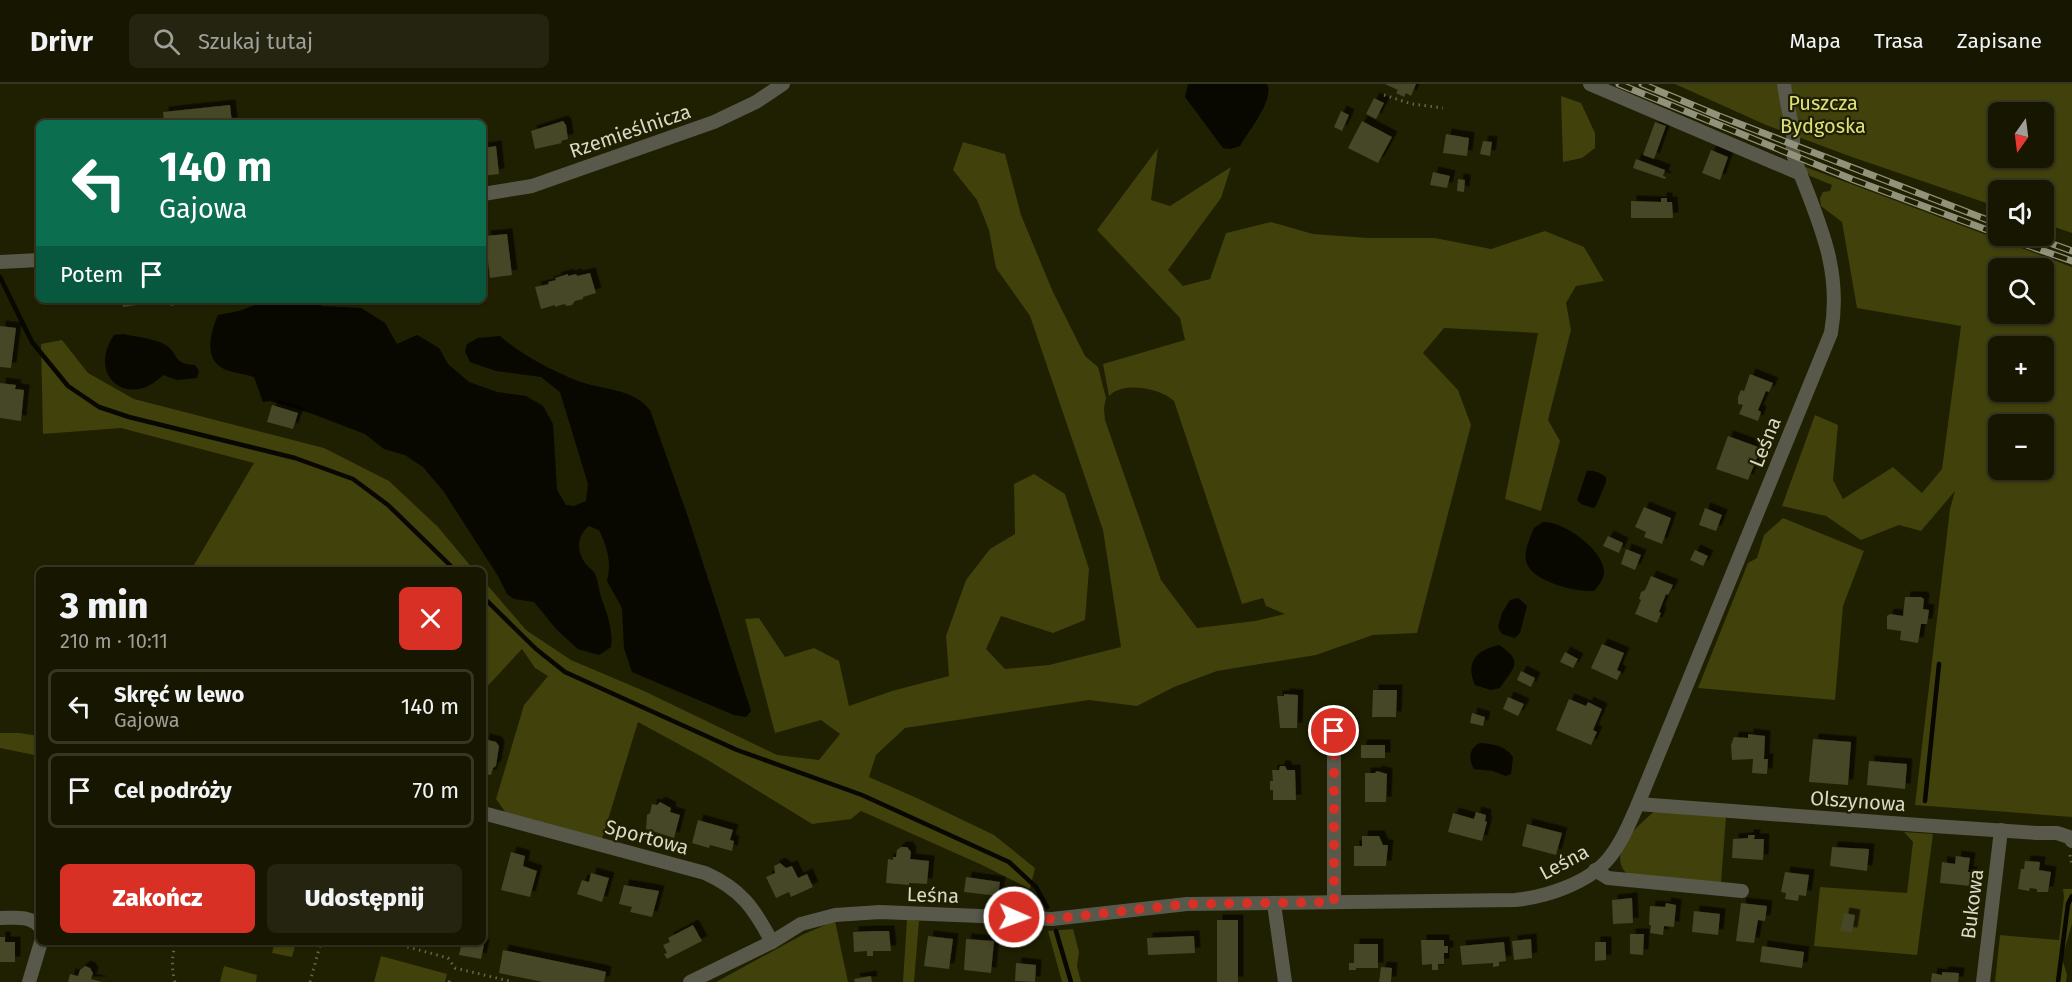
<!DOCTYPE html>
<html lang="pl">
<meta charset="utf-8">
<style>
:root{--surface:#171701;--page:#242410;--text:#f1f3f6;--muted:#9e9f99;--line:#363623;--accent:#d93025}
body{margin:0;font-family:"Fira Sans",sans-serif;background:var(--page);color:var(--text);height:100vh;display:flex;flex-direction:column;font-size:22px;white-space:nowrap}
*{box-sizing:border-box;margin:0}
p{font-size:20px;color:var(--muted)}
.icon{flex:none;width:33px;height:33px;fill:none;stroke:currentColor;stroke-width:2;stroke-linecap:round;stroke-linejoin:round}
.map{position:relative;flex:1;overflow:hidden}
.sheet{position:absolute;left:36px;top:483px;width:450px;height:378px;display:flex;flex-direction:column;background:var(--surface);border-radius:9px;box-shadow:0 2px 4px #0004,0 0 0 2px var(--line)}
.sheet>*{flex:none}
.banner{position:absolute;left:36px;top:36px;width:450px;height:183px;border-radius:9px;box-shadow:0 2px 4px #0004,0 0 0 2px var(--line);background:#0b6e4f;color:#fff;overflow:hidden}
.needle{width:39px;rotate:194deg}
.buttons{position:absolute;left:1988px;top:18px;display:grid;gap:12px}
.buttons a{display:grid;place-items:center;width:66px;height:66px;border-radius:9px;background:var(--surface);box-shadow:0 2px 4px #0004,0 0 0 2px var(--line);font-size:30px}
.pin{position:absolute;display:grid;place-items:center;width:51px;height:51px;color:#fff;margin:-26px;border:3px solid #fff;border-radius:50%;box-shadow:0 2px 6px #0007}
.me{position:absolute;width:66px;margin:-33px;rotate:92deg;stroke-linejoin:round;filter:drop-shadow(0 0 4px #0008)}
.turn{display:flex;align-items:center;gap:21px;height:126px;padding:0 24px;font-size:27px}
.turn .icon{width:78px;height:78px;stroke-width:2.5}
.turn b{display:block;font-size:42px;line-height:51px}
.then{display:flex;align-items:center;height:57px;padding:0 24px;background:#0003;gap:12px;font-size:22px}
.round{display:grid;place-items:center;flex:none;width:63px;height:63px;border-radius:9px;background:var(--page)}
.overview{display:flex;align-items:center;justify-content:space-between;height:102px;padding:0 24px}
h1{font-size:36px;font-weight:800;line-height:45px}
.primary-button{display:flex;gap:12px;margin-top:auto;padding:12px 24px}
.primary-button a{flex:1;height:69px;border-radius:9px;background:var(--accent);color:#fff;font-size:24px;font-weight:800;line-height:69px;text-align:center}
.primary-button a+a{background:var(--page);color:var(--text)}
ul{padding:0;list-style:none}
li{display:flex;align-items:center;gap:18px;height:75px;margin:0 12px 9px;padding:0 12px;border:3px solid var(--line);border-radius:9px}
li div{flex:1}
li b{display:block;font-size:22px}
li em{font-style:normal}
header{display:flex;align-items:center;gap:36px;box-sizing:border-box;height:84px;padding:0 30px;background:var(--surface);border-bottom:2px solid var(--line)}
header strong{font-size:28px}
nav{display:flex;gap:33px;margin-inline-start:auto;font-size:21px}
.search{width:420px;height:54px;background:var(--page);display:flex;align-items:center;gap:15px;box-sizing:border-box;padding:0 21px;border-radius:9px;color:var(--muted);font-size:22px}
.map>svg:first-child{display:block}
.green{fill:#41410b;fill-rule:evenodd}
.water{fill:#080700}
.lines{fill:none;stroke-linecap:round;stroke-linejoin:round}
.stream{stroke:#080700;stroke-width:4.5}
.building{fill:#454626;filter:url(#shadow)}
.path{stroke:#65664c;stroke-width:3;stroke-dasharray:1.5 4.5;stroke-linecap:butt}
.street{stroke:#58594b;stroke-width:14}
.rail-casing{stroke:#92927b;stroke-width:7}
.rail{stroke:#1f1f01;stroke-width:4.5;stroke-dasharray:14;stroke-linecap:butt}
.route{stroke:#d93025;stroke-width:10;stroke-dasharray:0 18}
.labels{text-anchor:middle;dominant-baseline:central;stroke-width:4.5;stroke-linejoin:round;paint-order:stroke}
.park-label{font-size:20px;fill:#dee07a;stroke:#1f1f01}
.street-label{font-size:20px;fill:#d8d9c6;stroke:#1f1f01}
</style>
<header>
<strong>Drivr</strong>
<div class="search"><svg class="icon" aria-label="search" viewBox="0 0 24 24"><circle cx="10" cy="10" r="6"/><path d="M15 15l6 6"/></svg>Szukaj tutaj</div>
<nav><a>Mapa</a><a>Trasa</a><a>Zapisane</a></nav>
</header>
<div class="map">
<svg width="2072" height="898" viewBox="0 0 2072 898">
<defs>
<filter id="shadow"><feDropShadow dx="5.5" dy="-5.5" stdDeviation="0" flood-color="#0009"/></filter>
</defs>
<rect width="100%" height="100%" fill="#1f1f01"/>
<g class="green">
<path d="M1675 0H2072V149L2043 139V106H1998V123L1849 72 1766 41ZM1998 28H2043V74H1998Z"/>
<polygon points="1561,12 1581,19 1595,49 1595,64 1582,74 1563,78"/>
<path d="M963 58 1005 70 1021 131 1053 208 1085 272 1098 283 1106 314 1104 324 1105 336 1161 496 1197 544 1255 537 1285 530 1266 522 1263 514 1242 520 1174 317C1160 304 1123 297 1109 312L1103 280 1185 256 1180 234 1097 146 1158 64 1151 116 1170 122 1231 83 1221 114 1168 186 1183 202 1210 195 1226 149 1271 138 1313 150 1368 154H1435L1491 165 1545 147 1584 163 1604 197 1576 202 1566 219 1571 246 1548 336 1560 357 1541 427 1505 415 1538 249 1444 244 1423 269 1458 306 1471 341 1417 549 1373 551 1316 571 1217 587 1174 603 1137 622 1089 616 905 644 876 671 869 693 919 715 994 751 1035 784 1030 805 982 781 861 727 851 735 812 740 706 675 638 638 602 755 506 729 496 715 524 621 548 592 535 584 522 565 483 607V496L526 546 571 576 644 607 777 671 819 676 840 650 821 636 775 649 745 535 759 534 785 573 814 564 839 577 849 622 892 607 949 592 946 552 966 496 990 465 1015 450 1014 400 1034 390 1065 410 1089 485 1085 536 1053 549 1001 532 986 565 1005 585 1049 581 1121 563 1103 446 1030 232 996 184 989 146 977 116 953 86Z"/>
<path d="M1803 82 2072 183V733L1915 721 1950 425 1955 407 1921 447 1899 441 1861 456 1826 432 1782 422 1815 331 1838 341 1833 396 1843 415 1893 383 1922 409 1942 385 1961 242 1857 224 1842 138 1821 122 1820 114 1823 108 1830 107 1832 101 1810 92ZM1998 184H2043V230H1998ZM1998 262H2043V308H1998ZM1998 340H2043V386H1998Z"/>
<polygon points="62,256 88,289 134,315 324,364 389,397 438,443 474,486 191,486 254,379 121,344 43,350 41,260"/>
<polygon points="1783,434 1864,467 1843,522 1835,616 1698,604 1748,479 1757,474 1764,451"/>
<polygon points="0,649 19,649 39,652 39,672 0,664"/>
<path d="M1655 727 1726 733 1721 799 1627 790C1606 769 1638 741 1655 727Z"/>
<polygon points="1904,748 1933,750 1917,871 1814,862 1820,803 1907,809 1913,758"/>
<polygon points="2063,805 2072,805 2072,840 2062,874 2067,891 2066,898 1995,898 2000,851 2059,856 2064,813"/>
<polygon points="907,835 919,837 914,898 903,898"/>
<polygon points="835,837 848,898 716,898 804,850"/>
<polygon points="1073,845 1079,868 1077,882 1081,898 1062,898 1048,847"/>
<polygon points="275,858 296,858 292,873 272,869"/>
<polygon points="381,872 447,890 445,898 374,898"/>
<polygon points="224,882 257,891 256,898 220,898"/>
</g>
<g class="water">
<path d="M1188 0H1267C1275 15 1248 48 1240 62L1230 65 1223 64 1185 13Z"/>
<path d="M314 216 322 222 361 224 385 239 397 260 417 251 439 264 448 280 469 298 497 308 526 312 543 322 553 340 557 406 566 421 574 422 586 417 588 400 560 308 541 293 496 287 470 278 465 267 467 260 478 254 500 252C523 272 550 286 578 297 602 306 633 304 650 326L688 433 751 627 746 633 734 631 632 588 624 564 622 524 607 497C612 477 607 463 599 446L589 442C577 451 576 467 585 479 588 483 593 486 595 490 598 496 599 506 601 513 607 530 613 545 611 563L599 571 578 565 557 546 534 518 514 515 507 510 498 492 444 408 423 383 405 371 384 365 365 350 310 329 270 317 263 318 254 293C245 290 235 289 226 286 202 276 211 248 218 231L239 227 255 221Z"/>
<path d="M123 250C136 253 150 254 162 259 179 266 171 281 195 281L199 287 197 294 177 296 163 291C129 326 86 292 114 251Z"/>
<path d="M1587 387C1594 386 1600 389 1606 393V398L1596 422 1593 424 1581 420 1577 416Z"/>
<path d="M1543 438C1563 437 1601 464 1604 486 1605 494 1599 501 1594 507 1576 508 1531 498 1526 477 1524 466 1530 454 1534 444Z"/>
<polygon points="1518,514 1527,522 1520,549 1515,554 1502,550 1498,543 1502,529 1510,516"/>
<path d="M1499 561C1525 578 1513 584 1500 604L1491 606 1475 601C1465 577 1477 566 1499 561Z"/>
<path d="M1480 659C1494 660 1505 662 1513 673L1511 690 1506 692 1493 687 1474 685C1468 675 1469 664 1480 659Z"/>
</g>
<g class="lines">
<g class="stream">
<polyline points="0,193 32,258 68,302 99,323 129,333 295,374 353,395 388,421 455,486"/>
<polyline points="483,513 536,565 565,588 737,666 862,711 1009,778 1036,803 1047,823"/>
<polyline points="1925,717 1939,580"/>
<polyline points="1056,847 1071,898"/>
<polyline points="2058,898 2068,820 2072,812"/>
</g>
</g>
<g class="building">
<polygon points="1385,0 1416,0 1411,12 1406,9 1404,13 1396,9 1398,6"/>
<polygon points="1374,14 1384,19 1376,35 1366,30"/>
<polygon points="230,21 232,39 164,39 163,28"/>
<polygon points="1341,27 1349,31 1342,47 1334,43"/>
<polygon points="563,37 566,41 568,55 561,57 562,59 535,65 531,47"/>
<polygon points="1362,37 1392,53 1378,79 1348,64"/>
<polygon points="1655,38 1666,42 1654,75 1643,71"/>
<polygon points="1446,50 1469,54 1467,72 1443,69"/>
<polygon points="1483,57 1492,58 1490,72 1480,70"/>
<polygon points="496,62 499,90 483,92 483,64"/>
<polygon points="1711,66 1728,73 1720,96 1702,89"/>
<polygon points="1636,75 1665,86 1663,92 1666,93 1665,95 1633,84"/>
<polygon points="1433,88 1450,92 1447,104 1430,101"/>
<polygon points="1458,95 1465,96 1464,108 1457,107"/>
<polygon points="1661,114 1667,114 1667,118 1672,118 1673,134 1631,134 1631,117 1661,118"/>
<polygon points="507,150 512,191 490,194 485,152"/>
<polygon points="590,189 596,209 583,213 583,215 575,217 572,221 567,222 564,220 555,223 555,221 541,225 535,203 549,200 548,198 556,196 555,194 568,190 568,192 576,190 577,192"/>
<polygon points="122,216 144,216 144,220 123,223"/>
<polygon points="170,216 191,216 192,218 170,222"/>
<polygon points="0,242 16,244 11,284 0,283"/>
<polygon points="1750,290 1773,299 1769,308 1766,307 1758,326 1761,328 1758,337 1739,330 1743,321 1738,320 1738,313 1741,306 1744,307"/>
<polygon points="0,299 16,301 15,305 24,306 21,337 0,334"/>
<polygon points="272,321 298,329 293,345 267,338"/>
<polygon points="1728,352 1761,364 1748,396 1716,385"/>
<polygon points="1644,423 1671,434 1662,460 1644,453 1646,448 1635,443"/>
<polygon points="1705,424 1722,431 1716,447 1699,441"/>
<polygon points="1608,452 1623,459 1619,469 1603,462"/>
<polygon points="1626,465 1641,471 1635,486 1621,480"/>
<polygon points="1695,466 1708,472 1703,482 1690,476"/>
<polygon points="1651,492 1673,501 1668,511 1666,510 1659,528 1661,529 1657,539 1635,530 1641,516 1639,515 1641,508 1645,506"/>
<polygon points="1905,513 1921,513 1924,515 1923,525 1929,526 1927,540 1921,540 1918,559 1900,556 1901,547 1887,545 1887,532 1890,530 1903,532"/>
<polygon points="1602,560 1624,569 1617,586 1621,588 1617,596 1591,584"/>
<polygon points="1565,568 1578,575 1573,584 1560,578"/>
<polygon points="1521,587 1535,594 1531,603 1517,596"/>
<polygon points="1373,606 1397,606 1396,633 1372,633"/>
<polygon points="1284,610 1298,611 1297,644 1280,644 1277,612 1284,612"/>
<polygon points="1508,613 1524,620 1518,632 1503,625"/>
<polygon points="1569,615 1586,622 1588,618 1602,625 1593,646 1597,648 1591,661 1556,646"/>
<polygon points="1472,629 1485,633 1483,642 1470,639"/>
<polygon points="1748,650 1765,652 1764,675 1768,675 1767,690 1752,689 1753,675 1732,676 1731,661 1734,653 1748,654"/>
<polygon points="484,655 496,658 499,662 496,682 493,684 491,691 483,690"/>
<polygon points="1813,655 1851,658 1848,701 1809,698"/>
<rect x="1361" y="661" width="24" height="13"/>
<polygon points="1869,677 1907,680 1905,705 1867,701"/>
<polygon points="1280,682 1285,682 1287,686 1295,686 1296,716 1273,716 1273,706 1270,706 1270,697 1273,697 1272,686 1279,686"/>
<polygon points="1377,687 1387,690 1386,718 1365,718 1365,689 1375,689"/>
<polygon points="660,718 671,724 670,728 680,731 674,754 646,745 647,731 650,729 652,720 657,721"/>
<polygon points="1476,728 1486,731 1485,737 1487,738 1482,757 1448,748 1453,729 1474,735"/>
<polygon points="698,736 733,746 730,756 734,757 732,767 710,761 709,764 692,759"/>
<polygon points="1527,740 1562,749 1556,771 1522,762"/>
<polygon points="1748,751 1755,751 1754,755 1764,755 1763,776 1732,774 1733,755 1748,754"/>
<polygon points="1362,752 1379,752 1383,761 1388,761 1386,782 1354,782 1354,762 1362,762"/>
<polygon points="901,763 907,763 911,768 910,775 929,777 927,800 909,799 909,801 886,799 888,775 893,776 893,773 896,773 897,766"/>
<polygon points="1832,763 1869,765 1867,787 1830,782"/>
<polygon points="511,768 525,772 523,782 537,787 530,813 501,806"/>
<polygon points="1956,772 1970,774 1968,788 1972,788 1970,802 1940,799 1942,778 1955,780"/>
<polygon points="2025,777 2040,778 2039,786 2051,788 2048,808 2037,808 2037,805 2030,804 2029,807 2018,805 2021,785 2024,785"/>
<polygon points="780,779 786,784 792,782 798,794 807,790 813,803 791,813 789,808 776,814 766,793 775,789 774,782"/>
<polygon points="1785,788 1809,791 1806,812 1799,811 1798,817 1785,815 1786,809 1781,808"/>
<polygon points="591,789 609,794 602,818 577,810 582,796 589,798"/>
<polygon points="966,793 1000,798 998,812 964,808"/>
<polygon points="624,801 659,807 652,833 630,828 632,823 619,820"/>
<polygon points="1632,814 1633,839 1613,840 1612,816"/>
<polygon points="1666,819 1676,821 1674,843 1664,842 1663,851 1650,849 1651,841 1649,841 1650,822 1665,823"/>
<polygon points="1741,819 1767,822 1765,837 1758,836 1754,859 1736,857"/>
<polygon points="1694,827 1720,830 1718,851 1692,848"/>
<polygon points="1844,829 1855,831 1852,849 1840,847"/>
<rect x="1217" y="836" width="21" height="62"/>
<polygon points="693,841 702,857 667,875 664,870 667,869 663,861 670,858 668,854"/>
<polygon points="875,847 889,847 891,867 873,867 873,872 867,872 867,867 854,868 853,848"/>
<polygon points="1630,850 1644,850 1643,871 1630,870"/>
<polygon points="928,852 953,855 949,885 924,882"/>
<polygon points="1194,852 1195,869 1148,871 1147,854"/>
<polygon points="0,853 5,853 5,858 15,858 15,878 0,878"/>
<polygon points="966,855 994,857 991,889 964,886"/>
<polygon points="1531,855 1532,874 1514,876 1512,857"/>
<polygon points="1421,856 1444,856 1444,862 1448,862 1448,869 1444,869 1444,880 1438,880 1438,886 1432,886 1432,880 1422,881"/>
<polygon points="462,858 484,861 481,875 459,871"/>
<polygon points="1504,858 1506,877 1499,878 1499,882 1493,883 1493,879 1462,881 1460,862"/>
<polygon points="1595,858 1606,858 1606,876 1595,877"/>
<polygon points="1354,860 1378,860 1378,884 1356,884 1356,886 1349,886 1349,879 1354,879"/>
<polygon points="1762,862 1804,868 1802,884 1760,878"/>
<polygon points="503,866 599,886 606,888 604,898 543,898 499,889"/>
<polygon points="1016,879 1036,881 1035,898 1015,897"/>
<polygon points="85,882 90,884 93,889 91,895 102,898 68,898 70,890 78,892 80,886"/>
<polygon points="1381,883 1392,884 1391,898 1379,898"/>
<polygon points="1942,888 1959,889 1958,898 1931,898 1932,889 1942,891"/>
<polygon points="871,892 872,898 855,898 854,895"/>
</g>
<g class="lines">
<g class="path">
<polyline points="1384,11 1412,20 1443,24"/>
<polyline points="2070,771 2072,781"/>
<polyline points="390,858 448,874 455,884 513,898"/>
<path d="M175 898C171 884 172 871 176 858"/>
<polyline points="310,898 321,858"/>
<polyline points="449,898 450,894"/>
</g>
<g class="street">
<polyline points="1590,0 1801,90"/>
<polyline points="483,110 532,102 714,38 756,18 783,0"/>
<polyline points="0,178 39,176"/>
<polyline points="1638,720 1919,741 2037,749 2057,749 2069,753 2072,757"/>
<path d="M483 729 705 789C741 805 754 824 772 858"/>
<polyline points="1595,786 1608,794 1742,807"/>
<polyline points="1334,818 1334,647"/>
<polyline points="1274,820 1285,898"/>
<path d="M0 834C13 834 30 831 39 842"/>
<polyline points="29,898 41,858"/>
<path d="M690 898 772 858 801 840 835 831 880 828 1052 835 1187 820 1515 816C1546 813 1589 799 1609 774 1622 758 1630 738 1638 720L1831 249C1843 182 1816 133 1794 73 1791 66 1794 57 1793 50 1791 33 1786 17 1784 0"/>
<polyline points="1983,898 2001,746"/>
</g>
<g class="rail-casing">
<g id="rail">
<polyline points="1619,0 1854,96 1998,150"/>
<polyline points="1642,0 1719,32 1998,140"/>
<polyline points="2001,152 2072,177"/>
<polyline points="2030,152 2072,167"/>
</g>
</g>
<use href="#rail" class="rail"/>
</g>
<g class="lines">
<polyline class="route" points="1014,833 1052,835 1187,820 1334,818 1334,647"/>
</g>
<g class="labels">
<g class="park-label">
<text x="1823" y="19">Puszcza<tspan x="1823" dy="23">Bydgoska</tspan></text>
</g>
<g class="street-label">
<text transform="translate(630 47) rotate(-19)">Rzemieślnicza</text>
<text transform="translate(1765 358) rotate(-68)">Leśna</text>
<text transform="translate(1858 717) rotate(4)">Olszynowa</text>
<text transform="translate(647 753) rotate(15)">Sportowa</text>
<text transform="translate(1564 778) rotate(-28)">Leśna</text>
<text transform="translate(933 811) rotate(2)">Leśna</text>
<text transform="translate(1972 820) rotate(-83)">Bukowa</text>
</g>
</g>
</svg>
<div class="buttons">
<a><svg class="needle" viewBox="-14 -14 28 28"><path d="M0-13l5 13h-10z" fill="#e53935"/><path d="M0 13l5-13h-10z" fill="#9e9f99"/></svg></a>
<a><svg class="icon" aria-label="sound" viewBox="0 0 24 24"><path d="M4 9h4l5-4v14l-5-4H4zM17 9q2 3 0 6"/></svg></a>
<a><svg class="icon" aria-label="search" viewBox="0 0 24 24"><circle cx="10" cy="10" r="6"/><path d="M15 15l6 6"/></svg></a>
<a>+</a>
<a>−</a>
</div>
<div class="pin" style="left:1334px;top:647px;background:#d93025"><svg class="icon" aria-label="arrive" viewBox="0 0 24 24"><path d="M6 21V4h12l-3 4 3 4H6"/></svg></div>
<svg class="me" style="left:1014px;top:833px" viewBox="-20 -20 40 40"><circle r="17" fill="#d93025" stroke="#fff" stroke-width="3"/><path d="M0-11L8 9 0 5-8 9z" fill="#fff"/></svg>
<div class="banner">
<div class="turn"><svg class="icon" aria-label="left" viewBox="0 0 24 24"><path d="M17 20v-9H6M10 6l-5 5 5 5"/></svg><div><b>140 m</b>Gajowa</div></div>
<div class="then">Potem<svg class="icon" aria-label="arrive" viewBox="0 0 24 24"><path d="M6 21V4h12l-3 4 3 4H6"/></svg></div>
</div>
<section class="sheet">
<div class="overview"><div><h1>3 min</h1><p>210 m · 10:11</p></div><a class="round" style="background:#d93025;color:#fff"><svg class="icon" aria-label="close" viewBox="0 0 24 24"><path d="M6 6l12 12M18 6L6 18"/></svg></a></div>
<ul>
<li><svg class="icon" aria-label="left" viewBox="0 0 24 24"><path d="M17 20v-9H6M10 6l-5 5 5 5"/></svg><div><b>Skręć w lewo</b><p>Gajowa</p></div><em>140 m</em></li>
<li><svg class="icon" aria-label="arrive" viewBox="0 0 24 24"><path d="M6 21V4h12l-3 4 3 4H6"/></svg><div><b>Cel podróży</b></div><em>70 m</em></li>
</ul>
<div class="primary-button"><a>Zakończ</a><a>Udostępnij</a></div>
</section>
</div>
